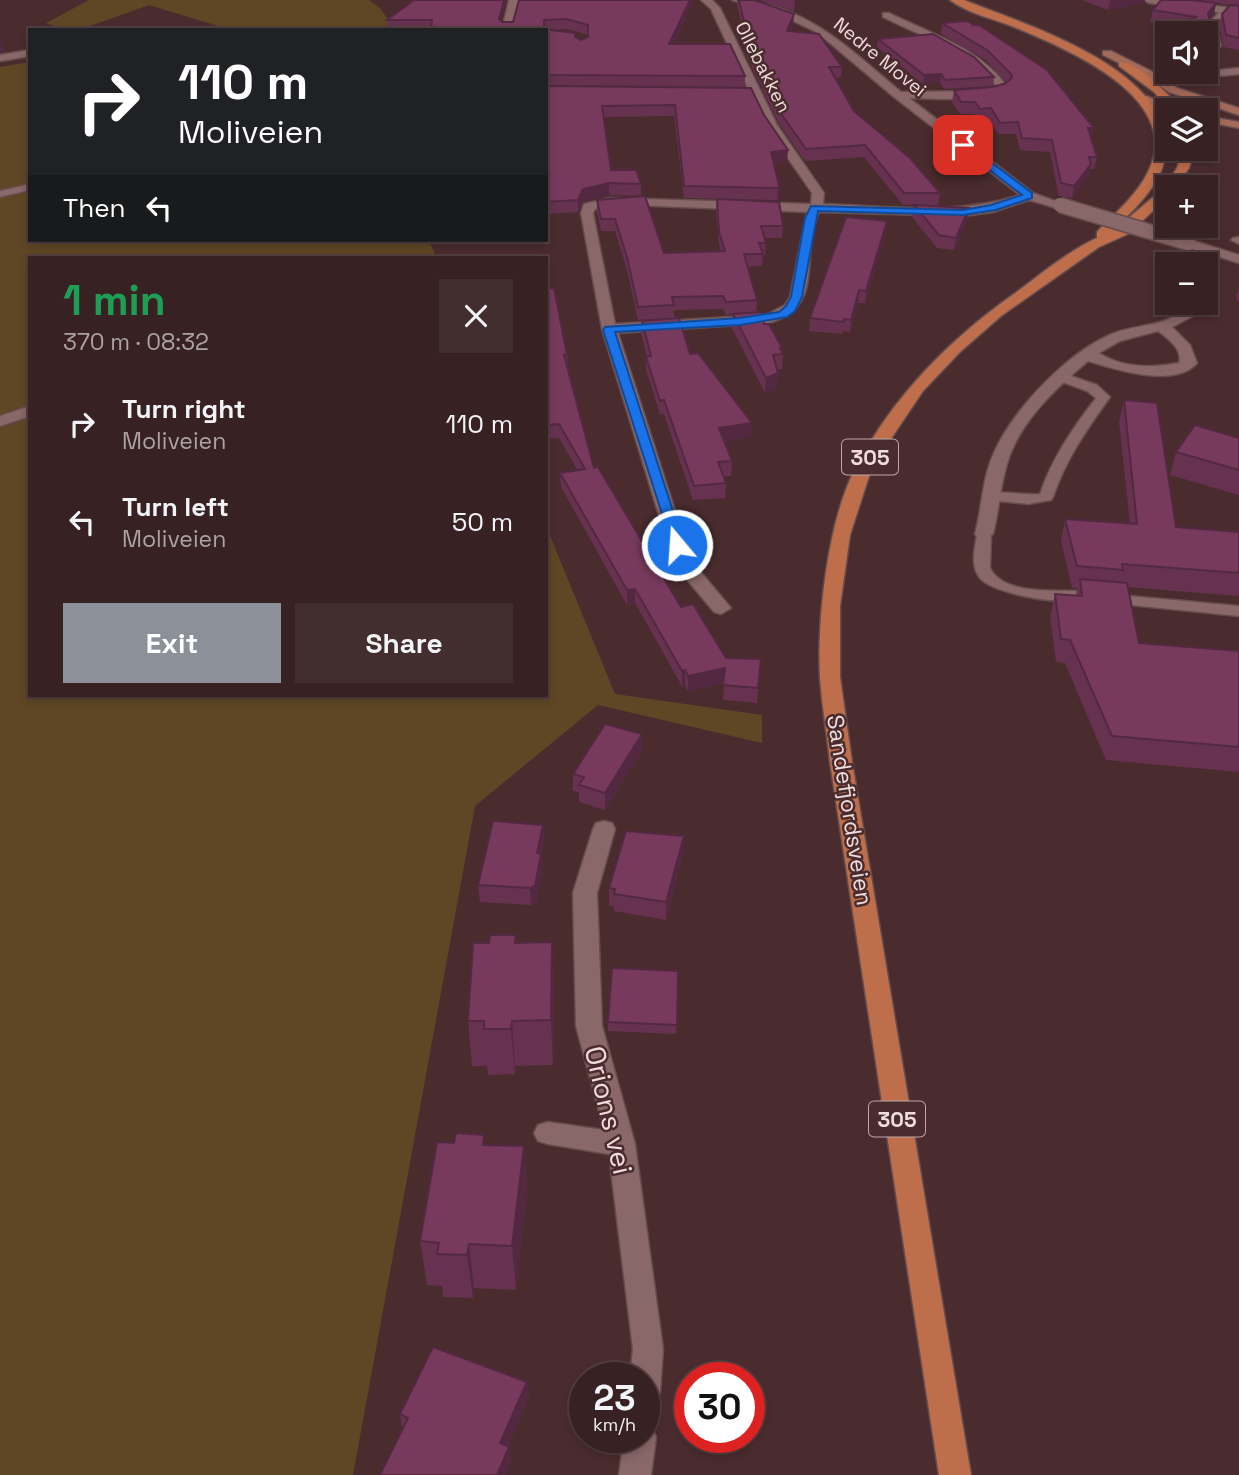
<!DOCTYPE html>
<meta charset="utf-8">
<style>
:root{--surface:#382122;--page:#432e2f;--text:#f1f3f6;--muted:#aba3a5;--line:#523e40;--accent:#8c9099}
body{margin:0;font-family:"Space Grotesk",sans-serif;background:var(--page);color:var(--text);height:100vh;display:flex;flex-direction:column;font-size:26px;white-space:nowrap}
*{box-sizing:border-box;margin:0}
p{font-size:23px;color:var(--muted)}
.icon{flex:none;width:38px;height:38px;fill:none;stroke:currentColor;stroke-width:2;stroke-linecap:round;stroke-linejoin:round}
.map{position:relative;flex:1;overflow:hidden}
.side{position:absolute;left:28px;top:256px;width:520px;height:441px;display:flex;flex-direction:column;background:var(--surface);border-radius:0px;box-shadow:0 4px 10px #0003,0 0 0 2px var(--line)}
.side>*{flex:none}
.hud{position:absolute;left:28px;top:28px;width:520px;height:214px;border-radius:0px;box-shadow:0 4px 10px #0003,0 0 0 2px var(--line);background:#202124;color:#fff;overflow:hidden}
.tools{position:absolute;left:1155px;top:21px;display:grid;gap:14px}
.tools a{display:grid;place-items:center;width:63px;height:63px;border-radius:0px;background:var(--surface);box-shadow:0 4px 10px #0003,0 0 0 2px var(--line);font-size:35px}
.speed{position:absolute;left:569px;top:1362px;display:flex;gap:14px;font-size:35px;font-weight:700;text-align:center}
.speed>*{display:grid;place-content:center;width:91px;height:91px;border-radius:50%;background:var(--surface);box-shadow:0 4px 10px #0003,0 0 0 2px var(--line);line-height:1}
.speed small{font-size:18px;font-weight:400}
.speed .limit{border:10px solid #d22;background:#fff;color:#111}
.pin{position:absolute;display:grid;place-items:center;width:60px;height:60px;color:#fff;margin:-30px;border-radius:14px;box-shadow:0 4px 10px #0006}
.me{position:absolute;width:77px;margin:-38px;rotate:342deg;stroke-linejoin:round;filter:drop-shadow(0 0 5px #0008)}
.turn{display:flex;align-items:center;gap:24px;height:147px;padding:0 35px;font-size:32px}
.turn .icon{width:91px;height:91px;stroke-width:2.5}
.turn b{display:block;font-size:49px;line-height:60px}
.then{display:flex;align-items:center;height:66px;padding:0 35px;background:#0003;gap:14px;font-size:26px}
.round{display:grid;place-items:center;flex:none;width:74px;height:74px;border-radius:0px;background:var(--page)}
.summary{display:flex;align-items:center;justify-content:space-between;height:119px;padding:0 35px}
h1{font-size:42px;font-weight:700;line-height:52px;color:#1e9e55}
.button{display:flex;gap:14px;margin-top:auto;padding:14px 35px}
.button a{flex:1;height:80px;border-radius:0px;background:var(--accent);color:#fff;font-size:28px;font-weight:700;line-height:80px;text-align:center}
.button a+a{background:var(--page);color:var(--text)}
ul{padding:0;list-style:none}
li{display:flex;align-items:center;gap:21px;height:98px;padding:0 35px}
li div{flex:1}
li b{display:block;font-size:26px}
li em{font-style:normal}
.map>svg:first-child{display:block}
.green{fill:#5f4725}
.lines{fill:none;stroke-linecap:round;stroke-linejoin:round}
.lane-casing{stroke:#654c4d;stroke-width:3}
.street-casing{stroke:#654c4d;stroke-width:3}
.secondary-casing{stroke:#654c4d;stroke-width:3}
.primary-casing{stroke:#654c4d;stroke-width:3}
.lane{fill:#8a6768;fill-rule:evenodd}
.street{fill:#8a6768;fill-rule:evenodd}
.secondary{fill:#a46a59;fill-rule:evenodd}
.primary{fill:#be6e4a;fill-rule:evenodd}
.street-bridge-casing{stroke:#654c4d;stroke-width:17;stroke-linecap:butt}
.street-bridge{stroke:#8a6768;stroke-width:14}
.wall{fill:#663250;fill-rule:evenodd}
.shaded-wall{fill:#532941}
.building{fill:#773a5d;stroke:#532941;stroke-width:2;fill-rule:evenodd}
.route{fill:#1a73e8;stroke:#114b97;stroke-width:2}
.labels{text-anchor:middle;dominant-baseline:central;stroke-width:5;stroke-linejoin:round;paint-order:stroke}
.far-street-label{font-size:19px;fill:#f0dcdc;stroke:#4a2c2e}
.shield{fill:#4a2c2e;stroke:#bea7a8;stroke-width:2}
.shield-label{font-size:21px;font-weight:bold;fill:#f0dcdc}
.street-label{font-size:23px;fill:#f0dcdc;stroke:#4a2c2e}
.near-street-label{font-size:28px;fill:#f0dcdc;stroke:#4a2c2e}
</style>
<div class="map">
<svg width="1239" height="1475" viewBox="0 0 1239 1475">
<rect width="100%" height="100%" fill="#4a2c2e"/>
<g class="green">
<polygon points="89,0 369,0 380,8 395,30 231,30 149,5 79,30 64,30 46,23"/>
<polygon points="30,62 30,240 429,240 436,257 30,257 30,695 546,695 546,526 615,694 762,715 762,743 598,705 475,806 353,1475 0,1475 0,67"/>
</g>
<g class="lines">
<g class="lane-casing">
<g id="lane">
<polygon points="1222,9 1229,11 1216,24 1221,46 1217,49 1213,46 1208,24"/>
<polygon points="30,50 30,56 0,61 0,55"/>
<polygon points="30,184 30,190 0,197 0,191"/>
<polygon points="1239,237 1239,244 1231,240 1233,238"/>
<path d="M1062 373 1097 385 1110 397C1087 429 1066 459 1053 497L1051 500 1028 504 988 500 986 497C998 488 1024 496 1040 494 1052 458 1073 428 1096 398L1087 391 1057 380 1056 377Z"/>
<path d="M984 530 991 534 990 568C1003 595 1053 590 1079 591L1087 596C1073 609 990 594 979 577 970 564 975 548 977 534Z"/>
<polygon points="1107,594 1239,606 1239,616 1101,602 1099,599 1101,596"/>
</g>
</g>
<g class="street-casing">
<g id="street">
<polygon points="509,0 519,0 512,30 502,30"/>
<path d="M701 0H712L720 8 777 125 824 193 823 204C889 206 957 216 1020 195L894 97 818 33 787 18 732 0C802 0 851 50 901 92L987 91 997 87C973 51 919 36 883 17V13H889C930 33 982 49 1008 88 993 104 932 98 909 98L1033 193 1066 205 1060 209 1029 200 993 212 963 216 819 212C799 253 827 309 768 323L618 333 686 545 699 570 731 608 721 614 714 612 684 576 668 545 602 329 581 213 584 204 609 198 811 204 812 193 765 125 711 9ZM630 205 807 212 790 297 785 305 766 315 615 324 593 213 595 209Z"/>
<polygon points="1144,0 1171,0 1239,9 1239,15 1149,3"/>
<polygon points="1239,68 1239,74 1179,80 1174,77 1179,74"/>
<polygon points="1188,239 1239,255 1239,263 1183,246 1181,243"/>
<path d="M1189 303H1203L1195 315 1172 327 1190 345 1197 363C1175 389 1114 369 1088 361 1056 388 1019 422 1007 464 1000 487 999 511 993 534L984 539 978 538 975 534C982 508 982 480 993 455 1012 410 1070 349 1117 332 1140 324 1174 326 1189 303ZM1158 331C1169 339 1183 350 1179 363 1153 368 1122 368 1099 353L1120 341Z"/>
<polygon points="30,406 30,416 0,426 0,416"/>
<polygon points="604,821 612,823 615,829 597,893 602,1026 635,1144 663,1349 660,1392 655,1403 644,1407 644,1377 630,1377 633,1349 609,1154 548,1144 538,1141 534,1133 538,1125 548,1122 604,1130 576,1026 573,893 593,829 596,823"/>
<polygon points="644,1423 651,1426 656,1437 651,1475 619,1475 624,1437 644,1437"/>
</g>
</g>
<g class="secondary-casing">
<g id="secondary">
<polygon points="1103,51 1111,51 1151,71 1177,88 1239,108 1239,115 1169,92 1143,75 1103,55"/>
<polygon points="1139,96 1147,96 1177,110 1167,112 1139,100"/>
<polygon points="1206,116 1239,122 1239,128 1206,122"/>
</g>
</g>
<g class="primary-casing">
<g id="primary">
<path d="M950 0H964C1026 25 1185 72 1164 162 1158 188 1131 212 1113 231L1164 188 1177 168 1183 149H1195L1189 168 1176 187H1167V198L1128 234 1099 247 1001 316 960 352 923 391 872 467 850 535 840 606V677L852 762 971 1475H939L830 762C827 734 822 706 820 678 817 617 828 518 857 465 894 396 950 339 1014 294 1040 275 1068 251 1097 238V232C1116 212 1141 192 1151 165 1178 94 1064 48 1014 27 994 19 967 13 950 0Z"/>
<path d="M1119 62C1136 60 1172 97 1181 110H1170L1154 92 1119 66Z"/>
</g>
</g>
<use href="#lane" class="lane"/>
<use href="#street" class="street"/>
<use href="#secondary" class="secondary"/>
<use href="#primary" class="primary"/>
<g class="street-bridge-casing">
<polyline id="street-bridge" points="1060,205 1188,243"/>
</g>
<use href="#street-bridge" class="street-bridge"/>
</g>
<g class="wall">
<path d="M414 0 501 22H513L519 0 674 44 745 76V87L546 85V30H388L387 20ZM567 29 588 35V37L581 40 575 37 549 30Z"/>
<polygon points="737,0 754,0 794,14 793,24 790,32 842,67 841,77 835,78 854,111 940,193 938,205 918,205 969,208 967,221 954,250 937,248 912,217 914,205 903,205 864,157 805,161 779,124 746,54 746,45 737,4"/>
<polygon points="759,0 794,0 795,2 794,11"/>
<polygon points="1082,0 1145,0 1144,3 1108,10"/>
<polygon points="1161,0 1239,0 1239,50 1223,47 1219,25 1222,14 1230,5 1216,3 1214,14 1209,19 1213,33 1210,45 1206,44 1206,33 1173,33 1174,26 1176,25 1150,22 1153,10"/>
<polygon points="968,21 1094,128 1091,139 1097,157 1094,169 1090,169 1088,176 1072,198 1059,196 1050,152 1020,150 1016,134 998,134 989,120 978,120 974,114 960,114 952,102 954,90 992,87 1006,82 986,60 941,34 942,23"/>
<polygon points="878,39 994,77 993,86 944,89 940,82 923,84 877,47"/>
<polygon points="546,86 764,115 787,162 774,163 779,185 779,197 777,200 684,198 674,116 603,117 611,170 641,184 641,196 609,195 583,201 578,212 546,214"/>
<polygon points="717,199 783,226 782,238 765,238 766,243 765,255 763,255 762,266 747,267 757,300 756,312 783,354 782,369 777,369 777,388 765,393 732,328 733,314 726,315 723,309 674,310 674,318 638,320 627,270 615,231 601,231 597,212 597,200 664,253 721,251 719,245 716,211"/>
<polygon points="887,221 886,232 865,303 858,303 850,332 843,331 842,334 809,331 810,318"/>
<polygon points="546,288 567,355 568,367 594,468 681,607 726,658 761,659 757,703 723,700 724,683 688,691 685,685 682,686 635,603 627,605 561,487 560,473 578,471 559,438 546,439"/>
<polygon points="1239,288 1239,303 1236,298"/>
<polygon points="642,321 690,354 752,423 751,437 724,442 732,461 731,476 723,476 726,483 725,498 693,500 664,414 660,414 646,370 646,357 647,356 641,334"/>
<polygon points="1124,400 1176,527 1239,532 1239,596 1127,587 1139,643 1239,651 1239,772 1106,760 1065,663 1056,662 1050,617 1055,594 1076,596 1077,588 1072,588 1061,541 1065,519 1130,524 1119,421"/>
<polygon points="1239,438 1239,495 1170,475 1176,452"/>
<polygon points="642,751 605,810 579,802 579,792 573,791 573,774"/>
<polygon points="543,825 544,842 541,854 542,871 536,903 531,905 480,902 478,885"/>
<polygon points="683,853 666,920 614,911 614,906 609,905 609,888"/>
<polygon points="516,935 516,943 552,942 554,987 553,1065 515,1066 515,1074 488,1075 487,1066 472,1066 468,1021 489,943"/>
<polygon points="678,971 676,1034 608,1031 608,1022"/>
<polygon points="485,1145 524,1146 527,1191 516,1290 474,1288 473,1298 443,1297 442,1286 427,1285 420,1241"/>
<polygon points="527,1382 529,1397 508,1446 511,1462 505,1475 380,1475 402,1429 400,1414"/>
</g>
<g class="shaded-wall">
<polygon points="504,0 506,0 499,29 499,19"/>
<polygon points="690,0 694,0 669,55 669,44"/>
<polygon points="1110,0 1145,0 1144,3 1108,10"/>
<polygon points="1216,3 1214,14 1205,25 1208,13"/>
<polygon points="794,14 793,24 786,42 787,31"/>
<polygon points="2,42 4,52 0,53 0,43"/>
<polygon points="941,74 940,82 923,84 924,75"/>
<polygon points="1088,128 1094,128 1091,140"/>
<polygon points="788,150 787,162 770,163 771,152"/>
<polygon points="1091,164 1088,176 1072,198 1074,186"/>
<polygon points="609,183 609,195 583,201 578,212 578,200 583,189"/>
<polygon points="779,185 779,197 777,200 778,188"/>
<polygon points="969,208 967,221 954,250 956,238"/>
<polygon points="887,221 886,232 865,303 866,291"/>
<polygon points="859,290 858,303 850,332 851,320"/>
<polygon points="778,373 777,388 765,393 766,378"/>
<polygon points="752,423 751,437 719,443 719,428"/>
<polygon points="635,589 635,603 627,605 627,590"/>
<polygon points="725,668 724,683 688,691 688,676"/>
<polygon points="685,670 685,685 682,686 682,671"/>
<polygon points="642,734 642,751 605,810 605,793"/>
<polygon points="543,825 544,842 538,871 537,853"/>
<polygon points="684,836 683,853 666,920 666,902"/>
<polygon points="541,854 542,871 536,903 531,905 530,888"/>
<polygon points="552,942 554,987 553,1065 551,1020"/>
<polygon points="512,1021 515,1066 515,1074 511,1029"/>
<polygon points="524,1146 527,1191 516,1290 512,1246"/>
<polygon points="469,1244 474,1288 473,1298 467,1255"/>
<polygon points="527,1382 529,1397 502,1459 500,1443"/>
<polygon points="509,1447 511,1462 505,1475 497,1475"/>
</g>
<g class="building">
<path d="M414 0H504L499 19 502 22H513L519 0H690L669 44H730L745 76 546 75V30H431L432 20H387ZM566 19 588 25V37L581 40 575 37V33L544 29V20Z"/>
<polygon points="739,0 754,0 794,14 787,31 819,34 842,67 829,67 854,111 910,158 940,193 904,193 865,145 806,149 780,112 746,44 749,44"/>
<polygon points="1161,0 1191,0 1216,3 1208,13 1213,33 1174,26 1196,17 1153,10"/>
<polygon points="1230,5 1239,6 1239,38 1226,35 1222,14"/>
<polygon points="968,21 973,25 979,25 1047,70 1094,128 1088,128 1097,157 1089,157 1091,164 1074,186 1061,183 1052,140 1022,138 1018,122 1000,123 991,108 980,109 975,102 961,102 954,90 992,87 1004,84 1011,79 1012,75 987,50 942,23"/>
<polygon points="933,34 974,57 994,77 945,80 941,74 924,75 878,39"/>
<polygon points="546,86 751,88 764,115 788,150 771,152 779,185 778,188 684,186 675,105 602,106 611,170 636,170 641,184 609,183 583,189 578,200 546,202"/>
<polygon points="645,196 664,253 725,251 719,232 717,199 779,202 783,226 761,226 766,243 759,243 763,254 744,254 757,300 726,302 723,296 672,297 674,305 638,307 627,257 615,219 601,219 597,200"/>
<polygon points="914,205 969,208 956,238 939,235"/>
<polygon points="846,217 887,221 866,291 859,290 851,320 844,319 843,322 810,318"/>
<polygon points="546,288 554,288 567,355 564,355 594,468 598,467 681,607 693,604 726,658 761,659 758,688 723,685 725,668 688,676 685,670 682,671 635,589 627,590 560,473 585,469 559,424 546,425"/>
<polygon points="761,312 764,324 769,324 782,348 780,348 783,354 773,355 778,373 766,378 733,314"/>
<polygon points="679,318 690,354 698,353 752,423 719,428 732,461 718,462 726,483 694,486 664,400 660,401 646,357 651,356 642,321"/>
<polygon points="1124,400 1157,403 1176,527 1239,532 1239,573 1122,564 1123,570 1077,566 1065,519 1137,524"/>
<polygon points="1195,425 1239,438 1239,470 1176,452"/>
<polygon points="1080,579 1127,583 1139,643 1239,651 1239,747 1112,736 1070,640 1061,639 1055,594 1082,596"/>
<polygon points="605,724 642,734 605,793 579,785 584,777 573,774"/>
<polygon points="493,821 543,825 537,853 541,854 535,886 530,888 478,885"/>
<polygon points="626,831 684,836 666,902 614,894 615,889 609,888"/>
<polygon points="490,935 516,935 515,943 552,942 551,1020 512,1021 511,1029 484,1029 484,1021 468,1021 473,943 489,943"/>
<polygon points="612,968 678,971 677,1025 608,1022"/>
<polygon points="456,1133 484,1135 483,1145 524,1146 512,1246 469,1244 467,1255 437,1254 439,1243 420,1241 437,1142 454,1143"/>
<polygon points="433,1347 527,1382 500,1443 509,1447 497,1475 380,1475 408,1418 400,1414"/>
</g>
<polygon class="route" points="960,144 967,144 1032,193 1032,198 996,210 963,215 818,211 802,297 795,311 787,317 740,325 615,332 684,545 677,549 673,548 603,330 605,327 740,318 779,312 786,306 791,297 805,218 811,206 963,210 991,205 1022,195 960,147"/>
<g class="labels">
<g class="far-street-label">
<text transform="translate(880 57) rotate(39)">Nedre Movei</text>
<text transform="translate(763 67) rotate(63)">Ollebakken</text>
</g>
<g class="shield">
<rect x="842" y="439.5" width="56" height="35" rx="5"/>
<rect x="869" y="1101.5" width="56" height="35" rx="5"/>
</g>
<g class="shield-label">
<text x="870" y="457">305</text>
<text x="897" y="1119">305</text>
</g>
<g class="street-label">
<text transform="translate(850 810) rotate(81)">Sandefjordsveien</text>
</g>
<g class="near-street-label">
<text transform="translate(609 1110) rotate(77)">Orions vei</text>
</g>
</g>
</svg>
<div class="tools">
<a><svg class="icon" aria-label="sound" viewBox="0 0 24 24"><path d="M4 9h4l5-4v14l-5-4H4zM17 9q2 3 0 6"/></svg></a>
<a><svg class="icon" aria-label="layers" viewBox="0 0 24 24"><path d="M12 4l9 5-9 5-9-5zM3 14l9 5 9-5"/></svg></a>
<a>+</a>
<a>−</a>
</div>
<div class="speed"><div>23<small>km/h</small></div><div class="limit">30</div></div>
<div class="pin" style="left:963px;top:145px;background:#d93025"><svg class="icon" aria-label="arrive" viewBox="0 0 24 24"><path d="M6 21V4h12l-3 4 3 4H6"/></svg></div>
<svg class="me" style="left:677px;top:545px" viewBox="-20 -20 40 40"><circle r="17" fill="#1a73e8" stroke="#fff" stroke-width="3"/><path d="M0-11L8 9 0 5-8 9z" fill="#fff"/></svg>
<div class="hud">
<div class="turn"><svg class="icon" aria-label="right" viewBox="0 0 24 24"><path d="M7 20v-9h11M14 6l5 5-5 5"/></svg><div><b>110 m</b>Moliveien</div></div>
<div class="then">Then<svg class="icon" aria-label="left" viewBox="0 0 24 24"><path d="M17 20v-9H6M10 6l-5 5 5 5"/></svg></div>
</div>
<section class="side">
<div class="summary"><div><h1>1 min</h1><p>370 m · 08:32</p></div><a class="round"><svg class="icon" aria-label="close" viewBox="0 0 24 24"><path d="M6 6l12 12M18 6L6 18"/></svg></a></div>
<ul>
<li><svg class="icon" aria-label="right" viewBox="0 0 24 24"><path d="M7 20v-9h11M14 6l5 5-5 5"/></svg><div><b>Turn right</b><p>Moliveien</p></div><em>110 m</em></li>
<li><svg class="icon" aria-label="left" viewBox="0 0 24 24"><path d="M17 20v-9H6M10 6l-5 5 5 5"/></svg><div><b>Turn left</b><p>Moliveien</p></div><em>50 m</em></li>
</ul>
<div class="button"><a>Exit</a><a>Share</a></div>
</section>
</div>
